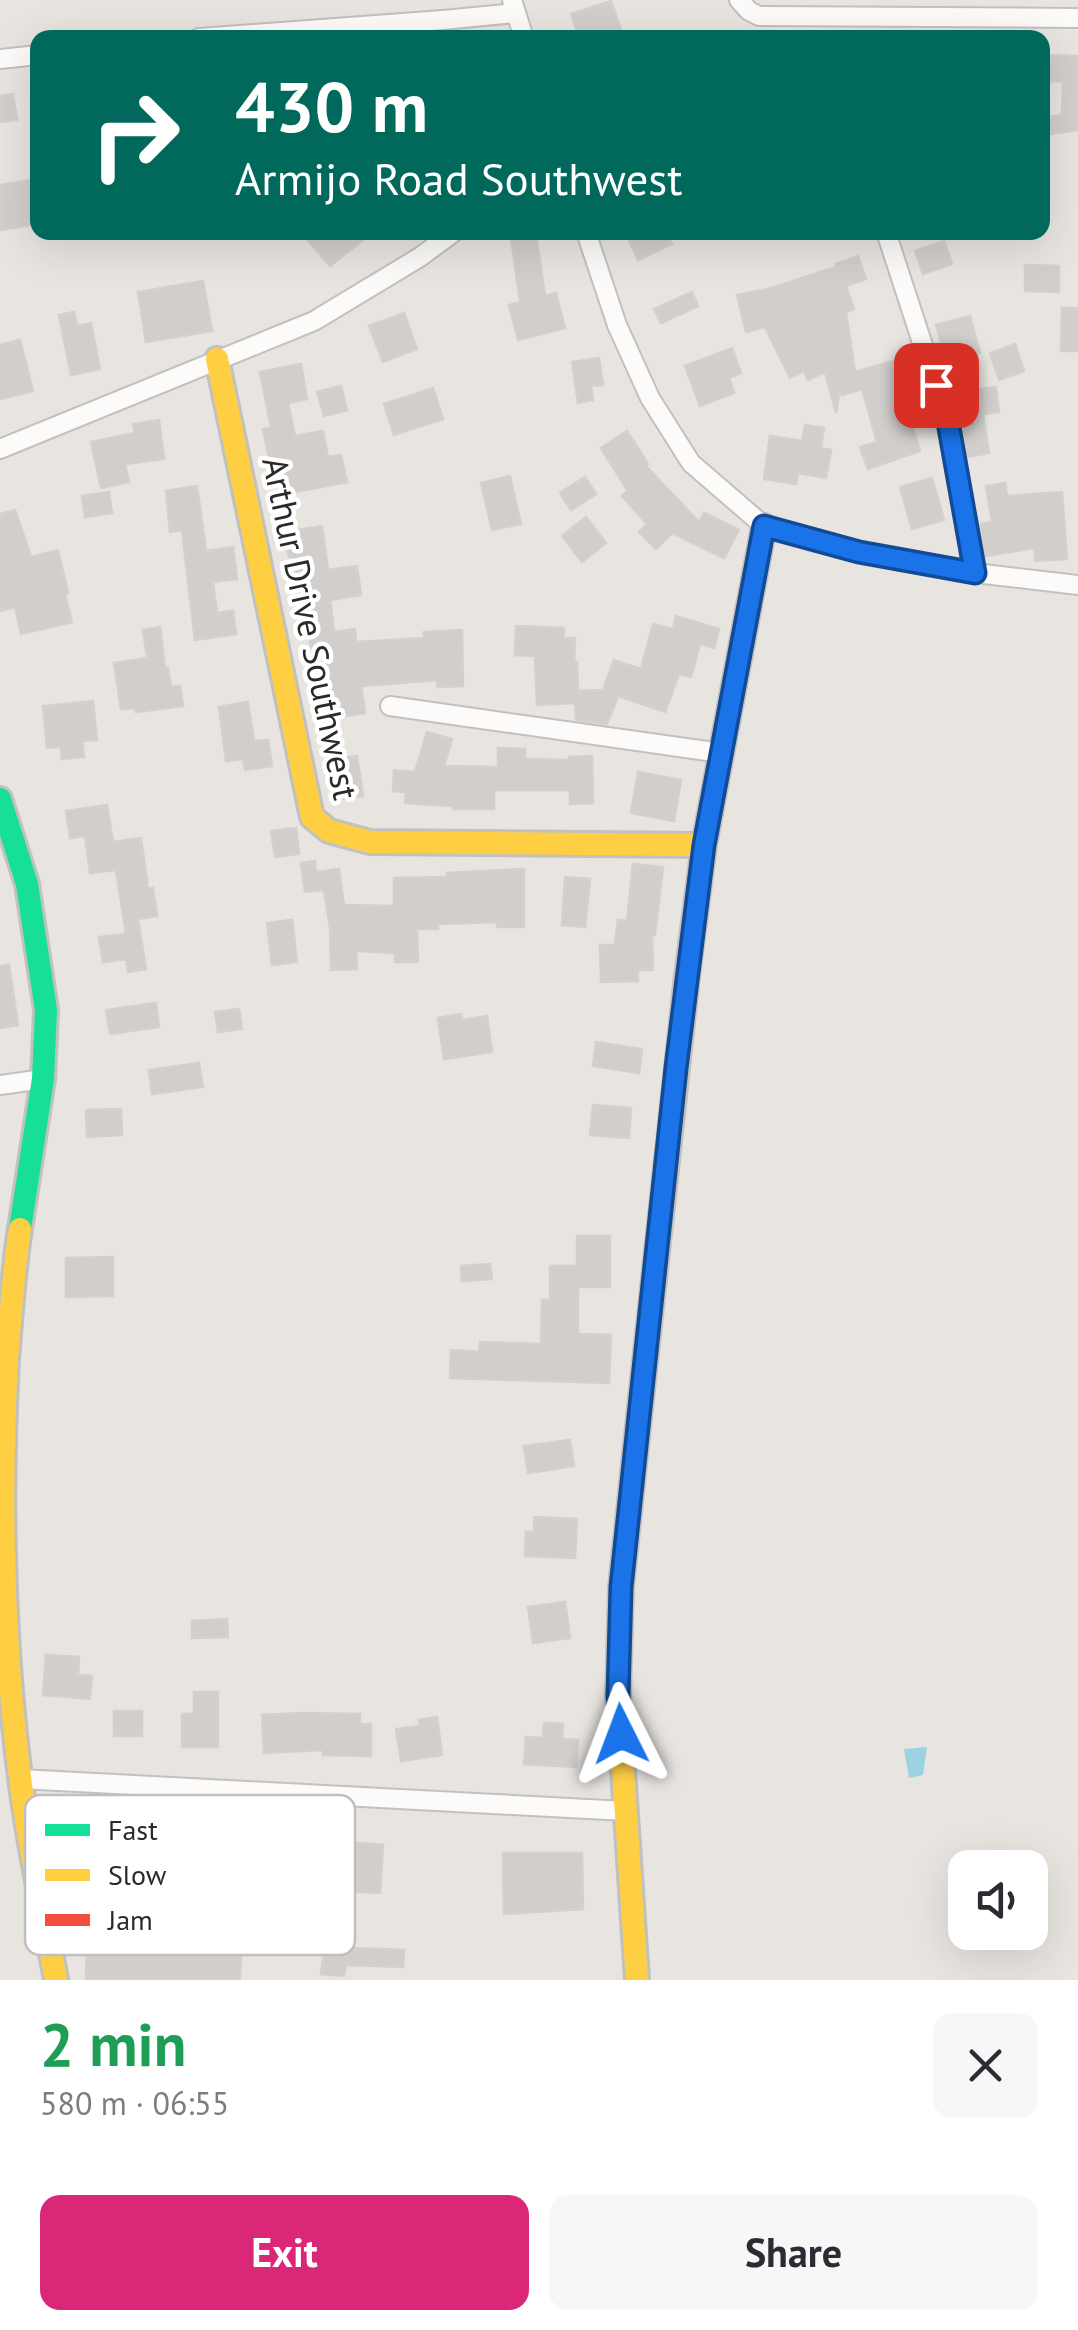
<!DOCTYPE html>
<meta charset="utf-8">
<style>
:root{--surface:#fff;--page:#f7f7f7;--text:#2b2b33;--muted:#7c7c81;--accent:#db2777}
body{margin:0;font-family:"PT Sans",sans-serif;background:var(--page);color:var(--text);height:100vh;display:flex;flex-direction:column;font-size:38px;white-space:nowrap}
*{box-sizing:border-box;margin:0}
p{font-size:32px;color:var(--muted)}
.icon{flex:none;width:55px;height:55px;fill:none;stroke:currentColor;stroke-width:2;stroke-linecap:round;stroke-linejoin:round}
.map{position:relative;height:1980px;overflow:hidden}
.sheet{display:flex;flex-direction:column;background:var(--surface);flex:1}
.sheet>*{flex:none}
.hud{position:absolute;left:30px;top:30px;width:1020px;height:210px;border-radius:20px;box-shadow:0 10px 40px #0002;background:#00695c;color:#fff;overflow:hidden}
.buttons{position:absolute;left:948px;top:1850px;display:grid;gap:20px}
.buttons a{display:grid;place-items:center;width:100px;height:100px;border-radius:20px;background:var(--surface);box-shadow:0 10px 40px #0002;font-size:50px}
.pin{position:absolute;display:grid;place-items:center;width:85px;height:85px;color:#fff;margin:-42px;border-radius:20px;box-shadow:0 5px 15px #0006}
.me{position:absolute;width:110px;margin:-55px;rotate:357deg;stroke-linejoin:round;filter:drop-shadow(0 0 8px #0008)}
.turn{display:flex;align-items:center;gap:35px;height:210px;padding:0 40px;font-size:45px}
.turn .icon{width:130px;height:130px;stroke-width:2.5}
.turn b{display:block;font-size:70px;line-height:85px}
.round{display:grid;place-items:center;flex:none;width:105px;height:105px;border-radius:20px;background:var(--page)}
.overview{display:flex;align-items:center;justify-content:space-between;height:170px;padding:0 40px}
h1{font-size:60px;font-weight:600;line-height:75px;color:#1e9e55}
.primary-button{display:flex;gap:20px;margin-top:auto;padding:20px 40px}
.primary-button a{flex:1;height:115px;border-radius:20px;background:var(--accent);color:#fff;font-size:40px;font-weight:600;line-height:115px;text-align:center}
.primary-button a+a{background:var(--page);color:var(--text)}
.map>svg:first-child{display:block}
.water{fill:#9cd2e2}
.building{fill:#d1cecc;stroke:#d3d0cd;stroke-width:2.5}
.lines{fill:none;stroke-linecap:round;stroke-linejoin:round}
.street-casing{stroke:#c2c1c0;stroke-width:22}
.fast-casing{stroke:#c2c1c0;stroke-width:28}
.slow-casing{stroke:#c2c1c0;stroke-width:28}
.jam-casing{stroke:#c2c1c0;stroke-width:28}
.street{stroke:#fcfbfa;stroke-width:18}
.fast{stroke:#16e098;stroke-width:22}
.slow{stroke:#ffcf43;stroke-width:22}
.jam{stroke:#f24e42;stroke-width:22}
.route-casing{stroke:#114b97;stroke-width:25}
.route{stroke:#1a73e8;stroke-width:18}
.labels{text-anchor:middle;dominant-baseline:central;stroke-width:9;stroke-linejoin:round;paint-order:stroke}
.street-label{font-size:35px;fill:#2a2a2a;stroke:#fff}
.key{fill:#fff;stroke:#bfbfbf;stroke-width:2.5}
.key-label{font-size:28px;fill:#2a2a2a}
</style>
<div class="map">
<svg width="1078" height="1980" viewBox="0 0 1078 1980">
<rect width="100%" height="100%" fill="#e8e5e1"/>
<polygon class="water" points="927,1747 923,1775 909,1778 904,1749"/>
<g class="building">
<polygon points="611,1 624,38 579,38 571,14"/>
<polygon points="1042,55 1078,56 1078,130 1042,135 1042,118 1062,115 1063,81 1042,82"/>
<polygon points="13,94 17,120 0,122 0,96"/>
<polygon points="38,179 38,224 0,230 0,185"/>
<polygon points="317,232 373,232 330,266 308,240"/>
<polygon points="625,232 666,232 672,244 638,260"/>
<polygon points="536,234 545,296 556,293 565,328 518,340 509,305 520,302 511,237"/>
<polygon points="944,241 952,264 923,274 915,251"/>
<polygon points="858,256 866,279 846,286 854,309 846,312 855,372 893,361 920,451 868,469 860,447 877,442 862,389 842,395 840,389 836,413 825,372 808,380 804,371 790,378 765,327 746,332 737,295 768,289 836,267 835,264"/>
<polygon points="1025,265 1059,266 1059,292 1025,291"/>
<polygon points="203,281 212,331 146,342 138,292"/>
<polygon points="692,292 698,306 661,323 654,309"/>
<polygon points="1062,308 1078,308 1078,351 1061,351"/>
<polygon points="74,312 77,326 91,323 100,369 71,375 59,315"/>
<polygon points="404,313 417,349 383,362 369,326"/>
<polygon points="970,316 980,353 962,358 958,345 943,349 936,325"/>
<polygon points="20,340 33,391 0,399 0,345"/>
<polygon points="1015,344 1024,371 999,380 990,353"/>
<polygon points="732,348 741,373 729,378 734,393 700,406 685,366"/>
<polygon points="599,358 603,385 591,386 593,400 578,403 572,362"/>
<polygon points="301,364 307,399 288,403 295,436 323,431 328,457 341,455 347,482 285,494 279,466 271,467 263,429 271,428 260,372"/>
<polygon points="341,386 347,410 324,416 317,392"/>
<polygon points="996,387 999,412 983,414 989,453 967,457 960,392"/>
<polygon points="433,388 443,419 394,435 384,404"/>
<polygon points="159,420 164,459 125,464 129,482 101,488 91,442 135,433 133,424"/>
<polygon points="805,425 824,428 821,448 831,450 826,478 798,473 796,484 764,479 770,436 802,441"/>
<polygon points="627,431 648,464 645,465 699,522 704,513 739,530 724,558 672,533 656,549 639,532 647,524 622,496 628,491 601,448"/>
<polygon points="510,476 521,524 492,530 481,483"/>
<polygon points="585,477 596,494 571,510 560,493"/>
<polygon points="932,478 944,520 912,529 900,487"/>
<polygon points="1005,483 1007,496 1062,492 1067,559 1035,561 1035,548 985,556 981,524 992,522 986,486"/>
<polygon points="197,486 206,551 233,547 237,579 213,582 217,613 233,611 236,634 195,640 182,530 170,532 166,491"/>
<polygon points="109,492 112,513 85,517 82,496"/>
<polygon points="15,510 31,557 58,550 68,593 65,594 72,622 21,634 15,607 0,611 0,514"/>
<polygon points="586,517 606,543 582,562 562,536"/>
<polygon points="322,526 328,570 357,566 361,595 330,600 334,632 355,629 356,642 424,638 424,632 462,630 463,686 437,687 437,680 361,686 365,713 325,719 317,668 314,669 306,615 301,616 293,557 289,557 285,532"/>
<polygon points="676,616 719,629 714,648 700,644 691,677 679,674 665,712 618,696 607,724 576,720 575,703 537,705 535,656 515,655 516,626 564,628 563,638 575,638 574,662 577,662 578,691 603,690 614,660 641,669 653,624 673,629"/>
<polygon points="160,627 165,668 168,668 171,687 180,686 183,706 136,712 135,708 121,709 114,663 147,658 143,630"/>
<polygon points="93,701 97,740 82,741 84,757 62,759 61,747 47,748 43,706"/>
<polygon points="248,702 254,741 268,740 272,766 245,770 243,759 226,761 219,707"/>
<polygon points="427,732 452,739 444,766 498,767 498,748 525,749 525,759 569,760 569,757 592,756 593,803 570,804 570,790 494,790 494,809 453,809 453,806 405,803 406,792 393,791 394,770 415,772"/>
<polygon points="357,756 363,796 338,799 332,760"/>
<polygon points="638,772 681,780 674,821 631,813"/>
<polygon points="107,805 113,842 141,838 148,889 153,888 157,916 138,919 146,969 128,972 126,959 103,962 99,937 126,934 116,870 90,873 85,836 70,838 66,811"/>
<polygon points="296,828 299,854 275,857 271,831"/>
<polygon points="315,861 316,872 339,869 344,905 394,906 394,878 447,877 447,873 524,869 524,927 497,927 497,922 438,924 438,929 417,929 418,962 395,962 395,953 356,951 357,969 331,970 330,928 324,890 305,892 301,863"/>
<polygon points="633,864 663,867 655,935 652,935 653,970 638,970 638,981 601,982 600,945 615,945 618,920 627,921"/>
<polygon points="565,877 590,879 585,927 562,925"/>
<polygon points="292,920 297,962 272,965 267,923"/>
<polygon points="9,965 18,1025 0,1028 0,966"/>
<polygon points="156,1003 159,1027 110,1034 106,1010"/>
<polygon points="239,1009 242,1029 218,1032 215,1012"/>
<polygon points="461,1014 462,1020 487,1016 492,1052 444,1059 438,1018"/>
<polygon points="596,1042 642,1049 639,1073 593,1066"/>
<polygon points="199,1063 203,1087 152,1094 149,1070"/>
<polygon points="593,1105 631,1108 629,1138 590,1135"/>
<polygon points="121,1109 122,1135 87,1137 86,1110"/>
<polygon points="577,1236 610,1236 610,1287 578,1287 578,1334 611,1335 609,1383 450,1378 451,1350 479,1352 480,1342 541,1344 542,1300 550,1300 550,1266 577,1266"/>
<polygon points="113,1257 113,1296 66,1297 66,1258"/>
<polygon points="490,1264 492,1279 462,1281 461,1266"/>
<polygon points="570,1440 574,1466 528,1473 524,1446"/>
<polygon points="534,1517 577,1519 575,1558 525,1556 526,1532 534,1532"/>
<polygon points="565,1602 570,1638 533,1643 528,1607"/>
<polygon points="227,1619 228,1637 192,1638 192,1621"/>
<polygon points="46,1655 79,1657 78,1675 92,1676 90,1699 43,1695"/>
<polygon points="194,1692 218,1692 218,1747 182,1747 182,1714 194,1714"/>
<rect x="114" y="1711" width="28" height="25"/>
<polygon points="304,1713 360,1714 360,1724 371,1724 371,1756 323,1755 323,1750 264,1753 262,1715"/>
<polygon points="437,1717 442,1755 401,1761 396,1729 420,1726 419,1720"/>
<polygon points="544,1723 563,1724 562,1739 578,1740 576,1767 524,1764 526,1737 543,1738"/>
<polygon points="287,1837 383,1845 380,1893 329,1890 329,1899 285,1896"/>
<polygon points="503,1853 582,1853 583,1909 504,1914"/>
<polygon points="87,1942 200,1945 200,1955 241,1956 240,1980 86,1980"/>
<polygon points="350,1948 404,1950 403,1967 346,1965 344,1976 321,1974 324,1949 350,1952"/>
</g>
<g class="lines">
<g class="street-casing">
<g id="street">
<polyline points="512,0 524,38"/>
<polyline points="739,0 749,11 759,16 1078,18"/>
<polyline points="199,38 443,20 516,13"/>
<polyline points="0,59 38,55"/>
<polyline points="586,232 617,325 650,398 691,463 764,526 859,552 975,573 1078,585"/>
<polyline points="887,235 948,422 975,573"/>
<polyline points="0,449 314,321 420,257 454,232"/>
<polyline points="390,706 721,753"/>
<polyline points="0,1085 43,1079"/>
<polyline points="20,1779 626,1811"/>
</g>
</g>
<g class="fast-casing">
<g id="fast">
<polyline points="0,799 27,884 46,1010 43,1079 20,1229"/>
<polyline points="687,976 704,845 764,526"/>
</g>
</g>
<g class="slow-casing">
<g id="slow">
<polyline points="217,359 312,817 329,831 370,842 704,845"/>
<path d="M20 1229C13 1272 11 1315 7 1358 0 1498 2 1638 20 1777 28 1845 44 1913 56 1980"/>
<polyline points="637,1980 618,1695 621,1587 639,1417"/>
</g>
</g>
<g class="jam-casing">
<polyline id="jam" points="639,1417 687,976"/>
</g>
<use href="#street" class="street"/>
<use href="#fast" class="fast"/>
<use href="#slow" class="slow"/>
<use href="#jam" class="jam"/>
</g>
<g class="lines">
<g class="route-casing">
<polyline id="route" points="621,1734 618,1696 621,1587 676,1068 704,845 764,526 859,552 975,573 948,422 936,385"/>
</g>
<use href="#route" class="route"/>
</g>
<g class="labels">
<g class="street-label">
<text transform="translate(311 628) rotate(78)">Arthur Drive Southwest</text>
</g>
</g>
<rect x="25" y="1795" width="330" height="160" rx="15" class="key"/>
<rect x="45" y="1824" width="45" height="12" fill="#16e098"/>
<rect x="45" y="1869" width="45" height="12" fill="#ffcf43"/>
<rect x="45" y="1914" width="45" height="12" fill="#f24e42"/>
<g class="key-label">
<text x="108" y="1840">Fast</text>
<text x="108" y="1885">Slow</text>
<text x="108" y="1930">Jam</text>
</g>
</svg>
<div class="buttons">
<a><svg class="icon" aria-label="sound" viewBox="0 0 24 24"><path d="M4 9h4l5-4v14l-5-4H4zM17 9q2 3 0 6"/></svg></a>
</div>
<div class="pin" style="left:936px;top:385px;background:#d93025"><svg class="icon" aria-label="arrive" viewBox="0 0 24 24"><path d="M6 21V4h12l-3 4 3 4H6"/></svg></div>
<svg class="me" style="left:621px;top:1734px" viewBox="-20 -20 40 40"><path d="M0-17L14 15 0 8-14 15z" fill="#1a73e8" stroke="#fff" stroke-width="4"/></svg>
<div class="hud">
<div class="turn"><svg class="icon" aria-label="right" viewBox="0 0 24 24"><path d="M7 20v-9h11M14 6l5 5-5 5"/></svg><div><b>430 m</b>Armijo Road Southwest</div></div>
</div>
</div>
<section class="sheet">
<div class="overview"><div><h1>2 min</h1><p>580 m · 06:55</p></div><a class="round"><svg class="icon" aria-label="close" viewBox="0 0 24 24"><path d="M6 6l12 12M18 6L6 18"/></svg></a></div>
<div class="primary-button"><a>Exit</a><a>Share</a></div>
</section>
